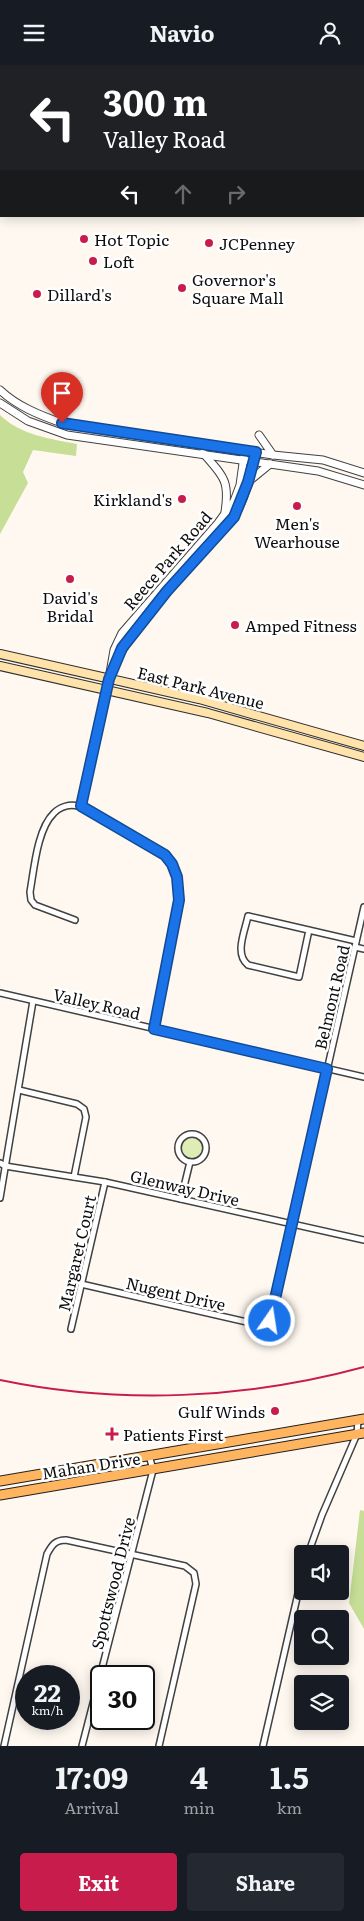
<!DOCTYPE html>
<style>
:root{--surface:#171b24;--page:#242831;--text:#f1f3f6;--muted:#9ea1a6;--accent:#c81d4c}
body{margin:0;font-family:Literata,serif;background:var(--page);color:var(--text);height:100vh;display:flex;flex-direction:column;font-size:19px;white-space:nowrap}
*{box-sizing:border-box;margin:0}
p{font-size:16px;color:var(--muted)}
.icon{flex:none;width:28px;height:28px;fill:none;stroke:currentColor;stroke-width:2;stroke-linecap:round;stroke-linejoin:round}
.map{position:relative;height:1681px;overflow:hidden}
.sheet{display:flex;flex-direction:column;background:var(--surface);flex:1}
.sheet>*{flex:none}
.top-card{position:absolute;left:0px;top:0px;width:365px;height:152px;box-shadow:0 2px 12px #0003;background:#202124;color:#fff;overflow:hidden}
.fabs{position:absolute;left:294px;top:1480px;display:grid;gap:10px}
.fabs a{display:grid;place-items:center;width:55px;height:55px;border-radius:5px;background:var(--surface);box-shadow:0 2px 12px #0003;font-size:25px}
.speed{position:absolute;left:15px;top:1600px;display:flex;gap:10px;font-size:25px;font-weight:700;text-align:center}
.speed>*{display:grid;place-content:center;width:65px;height:65px;border-radius:50%;background:var(--surface);box-shadow:0 2px 12px #0003;line-height:1}
.speed small{font-size:12px;font-weight:400}
.speed .limit{border:2px solid #111;border-radius:8px;background:#fff;color:#111}
.pin{position:absolute;display:grid;place-items:center;width:42px;height:42px;color:#fff;margin:-51px -21px;border-radius:50% 50% 50% 0;rotate:-45deg;box-shadow:0 0 5px #0007}
.pin .icon{rotate:45deg}
.me{position:absolute;width:55px;margin:-28px;rotate:13deg;stroke-linejoin:round;filter:drop-shadow(0 0 4px #0008)}
.turn{display:flex;align-items:center;gap:18px;height:105px;padding:0 20px;font-size:22px}
.turn .icon{width:65px;height:65px;stroke-width:2.5}
.turn b{display:block;font-size:35px;line-height:42px}
.lanes{display:flex;align-items:center;height:48px;padding:0 20px;background:#0003;justify-content:center;gap:25px;direction:ltr}
.lanes .off{opacity:.35}
.eta{display:flex;justify-content:space-evenly;align-items:center;height:85px;text-align:center}
.eta b{font-size:30px;font-weight:700;line-height:35px}
.primary-button{display:flex;gap:10px;margin-top:auto;padding:10px 20px}
.primary-button a{flex:1;height:58px;border-radius:5px;background:var(--accent);color:#fff;font-size:20px;font-weight:700;line-height:58px;text-align:center}
.primary-button a+a{background:var(--page);color:var(--text)}
header{display:flex;justify-content:space-between;align-items:center;height:65px;padding:0 20px;background:var(--surface);font-size:22px;font-weight:700}
.map>svg:first-child{display:block}
.green{fill:#deecb6}
.forest{fill:#c6de95}
.lines{fill:none;stroke-linecap:round;stroke-linejoin:round}
.minor-casing{stroke:#414141;stroke-width:8}
.tertiary-casing{stroke:#414141;stroke-width:9}
.secondary-casing{stroke:#303030;stroke-width:10}
.primary-casing{stroke:#1f1f1f;stroke-width:11}
.minor{stroke:#fff;stroke-width:5}
.tertiary{stroke:#fff;stroke-width:7}
.secondary{stroke:#ffe3ab;stroke-width:8}
.primary{stroke:#ffb460;stroke-width:9}
.rail{stroke:#c81d4c;stroke-width:2}
.route-casing{stroke:#114b97;stroke-width:12}
.route{stroke:#1a73e8;stroke-width:9}
.poi-dot{fill:#c81d4c;stroke:#fff;stroke-width:2}
.labels{text-anchor:middle;dominant-baseline:central;stroke-width:5;stroke-linejoin:round;paint-order:stroke}
.poi-label{font-size:16px;fill:#0e0e0e;stroke:#fff;text-anchor:start}
.street-label{font-size:16px;fill:#0e0e0e;stroke:#fff}
</style>
<header><svg class="icon" aria-label="menu" viewBox="0 0 24 24"><path d="M4 6h16M4 12h16M4 18h16"/></svg>Navio<svg class="icon" aria-label="person" viewBox="0 0 24 24"><circle cx="12" cy="8" r="4"/><path d="M4 21q1-7 8-7t8 7"/></svg></header>
<div class="map">
<svg width="364" height="1681" viewBox="0 0 364 1681">
<rect width="100%" height="100%" fill="#fff8f0"/>
<circle class="green" cx="193" cy="1083" r="11"/>
<g class="forest">
<path d="M0 350C20 370 51 374 77 379L76 391 33 385 23 407 28 418 0 469Z"/>
<polygon points="360,1445 364,1446 364,1564 349,1538"/>
</g>
<g class="lines">
<g class="minor-casing">
<g id="minor">
<polyline points="81,741 107,625"/>
<path d="M75 855 35 840 31 835 30 827C34 805 37 764 54 748 60 742 69 739 78 741 90 743 163 786 170 795 179 807 179 821 179 835L154 964"/>
<path d="M309 865 299 912 248 900C234 889 245 866 248 851L261 854 356 876"/>
<polyline points="355,882 364,884"/>
<polyline points="0,928 364,1012"/>
<polyline points="19,1025 77,1039 84,1044 86,1052 74,1112"/>
<circle cx="192" cy="1083" r="14"/>
<polyline points="0,1098 5,1101 105,1117 364,1175"/>
<polyline points="0,1133 33,936"/>
<polyline points="181,1134 190,1097"/>
<polyline points="81,1219 260,1260 266,1260 270,1257 364,842"/>
<polyline points="71,1264 105,1117"/>
<polyline points="308,1489 322,1450 357,1369 358,1355"/>
<path d="M4 1681 47 1489C52 1480 55 1475 66 1475L185 1501 194 1508 196 1519 159 1681"/>
<polyline points="82,1681 153,1405 149,1390"/>
<polyline points="263,1681 302,1511"/>
</g>
</g>
<g class="tertiary-casing">
<g id="tertiary">
<path d="M0 325C17 341 39 350 62 358L273 390 323 395 364 408"/>
<polyline points="0,338 28,356 67,370 318,406 364,420"/>
<polyline points="259,370 273,390"/>
<path d="M203 388C223 411 230 415 225 447"/>
<polyline points="248,417 270,399"/>
<path d="M114 602C134 556 176 516 210 479 218 470 226 462 233 453 245 437 250 411 254 392"/>
<polyline points="107,625 114,585 122,568 218,458 234,436 240,420 244,391"/>
</g>
</g>
<g class="secondary-casing">
<g id="secondary">
<polyline points="0,589 199,634 364,681"/>
<polyline points="0,601 208,648 364,692"/>
</g>
</g>
<g class="primary-casing">
<g id="primary">
<polyline points="355,0 357,1"/>
<polyline points="364,6 364,7"/>
<polyline points="0,1416 364,1354"/>
<polyline points="0,1430 364,1368"/>
</g>
</g>
<use href="#minor" class="minor"/>
<use href="#tertiary" class="tertiary"/>
<use href="#secondary" class="secondary"/>
<use href="#primary" class="primary"/>
<path class="rail" d="M0 1315C120 1340 246 1334 364 1302"/>
</g>
<g class="lines">
<g class="route-casing">
<polyline id="route" points="62,358 256,387 248,417 234,452 167,526 122,583 109,614 81,741 165,790 172,799 177,812 179,835 154,964 327,1004 270,1256"/>
</g>
<use href="#route" class="route"/>
</g>
<g class="poi-dot">
<circle cx="84" cy="174" r="5"/>
<circle cx="209" cy="178" r="5"/>
<circle cx="93" cy="196" r="5"/>
<circle cx="182" cy="223" r="5"/>
<circle cx="37" cy="229" r="5"/>
<circle cx="182" cy="434" r="5"/>
<circle cx="297" cy="441" r="5"/>
<circle cx="70" cy="514" r="5"/>
<circle cx="235" cy="560" r="5"/>
<circle cx="275" cy="1346" r="5"/>
<path d="M109.5 1361.5h5v5h5v5h-5v5h-5v-5h-5v-5h5z"/>
</g>
<g class="labels">
<g class="poi-label">
<text x="94" y="174">Hot Topic</text>
<text x="219" y="178">JCPenney</text>
<text x="103" y="196">Loft</text>
<text x="192" y="214">Governor's<tspan x="192" dy="18">Square Mall</tspan></text>
<text x="47" y="229">Dillard's</text>
<text x="172" y="434" text-anchor="end">Kirkland's</text>
<text x="297" y="458" text-anchor="middle">Men's<tspan x="297" dy="18">Wearhouse</tspan></text>
<text x="70" y="532" text-anchor="middle">David's<tspan x="70" dy="18">Bridal</tspan></text>
<text x="245" y="560">Amped Fitness</text>
<text x="265" y="1346" text-anchor="end">Gulf Winds</text>
<text x="123" y="1369">Patients First</text>
</g>
<g class="street-label">
<text transform="translate(167 495) rotate(-49)">Reece Park Road</text>
<text transform="translate(201 622) rotate(14)">East Park Avenue</text>
<text transform="translate(331 932) rotate(-77)">Belmont Road</text>
<text transform="translate(97 938) rotate(13)">Valley Road</text>
<text transform="translate(185 1122) rotate(13)">Glenway Drive</text>
<text transform="translate(76 1188) rotate(-77)">Margaret Court</text>
<text transform="translate(176 1228) rotate(13)">Nugent Drive</text>
<text transform="translate(91 1400) rotate(-9)">Mahan Drive</text>
<text transform="translate(112 1518) rotate(-76)">Spottswood Drive</text>
</g>
</g>
</svg>
<div class="fabs">
<a><svg class="icon" aria-label="sound" viewBox="0 0 24 24"><path d="M4 9h4l5-4v14l-5-4H4zM17 9q2 3 0 6"/></svg></a>
<a><svg class="icon" aria-label="search" viewBox="0 0 24 24"><circle cx="10" cy="10" r="6"/><path d="M15 15l6 6"/></svg></a>
<a><svg class="icon" aria-label="layers" viewBox="0 0 24 24"><path d="M12 4l9 5-9 5-9-5zM3 14l9 5 9-5"/></svg></a>
</div>
<div class="speed"><div>22<small>km/h</small></div><div class="limit">30</div></div>
<div class="pin" style="left:62px;top:358px;background:#d93025"><svg class="icon" aria-label="arrive" viewBox="0 0 24 24"><path d="M6 21V4h12l-3 4 3 4H6"/></svg></div>
<svg class="me" style="left:270px;top:1256px" viewBox="-20 -20 40 40"><circle r="17" fill="#1a73e8" stroke="#fff" stroke-width="3"/><path d="M0-11L8 9 0 5-8 9z" fill="#fff"/></svg>
<div class="top-card">
<div class="turn"><svg class="icon" aria-label="left" viewBox="0 0 24 24"><path d="M17 20v-9H6M10 6l-5 5 5 5"/></svg><div><b>300 m</b>Valley Road</div></div>
<div class="lanes"><svg class="icon" aria-label="left" viewBox="0 0 24 24"><path d="M17 20v-9H6M10 6l-5 5 5 5"/></svg><svg class="icon off" aria-label="ahead" viewBox="0 0 24 24"><path d="M12 20V5M6 11l6-6 6 6"/></svg><svg class="icon off" aria-label="right" viewBox="0 0 24 24"><path d="M7 20v-9h11M14 6l5 5-5 5"/></svg></div>
</div>
</div>
<section class="sheet">
<div class="eta">
<div><b>17:09</b><p>Arrival</p></div>
<div><b>4</b><p>min</p></div>
<div><b>1.5</b><p>km</p></div>
</div>
<div class="primary-button"><a>Exit</a><a>Share</a></div>
</section>
